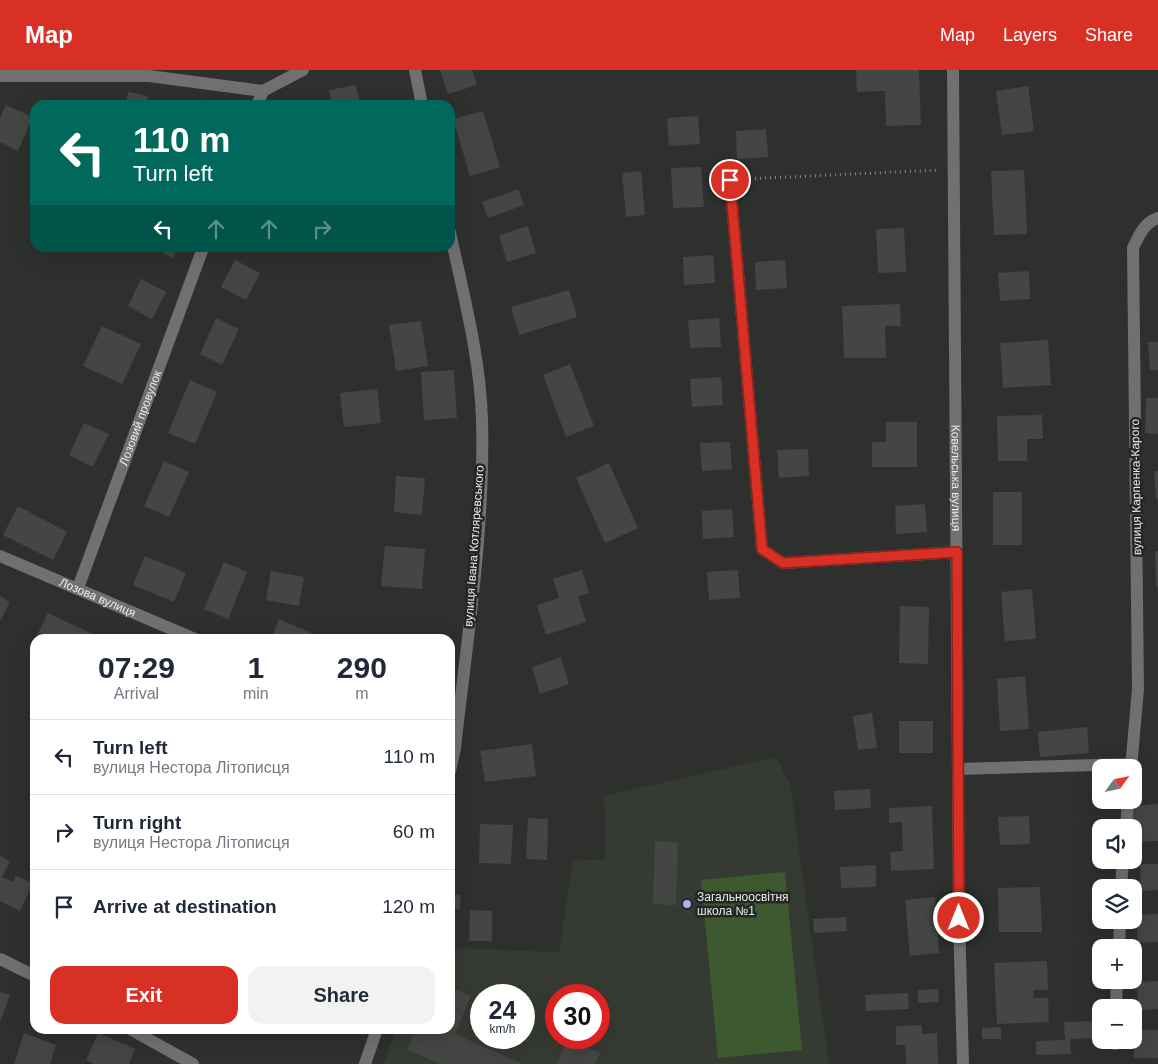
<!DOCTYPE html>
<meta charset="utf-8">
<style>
:root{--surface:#fff;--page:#f2f2f3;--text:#1f2937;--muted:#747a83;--line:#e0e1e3;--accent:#d93025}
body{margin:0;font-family:Helvetica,sans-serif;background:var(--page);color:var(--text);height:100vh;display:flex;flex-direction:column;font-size:19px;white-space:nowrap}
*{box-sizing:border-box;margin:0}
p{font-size:16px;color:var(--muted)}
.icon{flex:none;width:28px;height:28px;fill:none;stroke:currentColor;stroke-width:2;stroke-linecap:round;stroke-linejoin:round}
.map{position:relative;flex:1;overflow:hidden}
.panel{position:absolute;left:30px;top:564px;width:425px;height:400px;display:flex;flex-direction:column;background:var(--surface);border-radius:15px;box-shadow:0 5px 20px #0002}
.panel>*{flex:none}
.guide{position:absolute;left:30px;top:30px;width:425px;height:152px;border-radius:15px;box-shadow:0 5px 20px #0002;background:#00695c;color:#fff;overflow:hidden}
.needle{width:32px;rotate:57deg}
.tools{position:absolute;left:1092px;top:689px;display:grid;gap:10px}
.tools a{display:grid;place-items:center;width:50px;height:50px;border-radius:10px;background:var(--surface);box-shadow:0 5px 20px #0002;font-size:25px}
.speed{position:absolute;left:470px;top:914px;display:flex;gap:10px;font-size:25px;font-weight:700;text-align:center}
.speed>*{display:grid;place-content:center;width:65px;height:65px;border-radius:50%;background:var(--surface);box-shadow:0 5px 20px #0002;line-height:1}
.speed small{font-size:12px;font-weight:400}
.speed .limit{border:8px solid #d22;background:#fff;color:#111}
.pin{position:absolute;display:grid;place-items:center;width:42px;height:42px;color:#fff;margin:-21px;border:2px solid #fff;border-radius:50%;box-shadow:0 1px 5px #0007}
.me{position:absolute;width:55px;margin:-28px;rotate:0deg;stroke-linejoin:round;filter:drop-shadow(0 0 4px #0008)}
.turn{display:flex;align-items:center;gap:18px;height:105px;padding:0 20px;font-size:22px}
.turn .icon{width:65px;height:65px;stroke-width:2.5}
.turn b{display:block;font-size:35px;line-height:42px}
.lanes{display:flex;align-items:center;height:48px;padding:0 20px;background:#0003;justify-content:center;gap:25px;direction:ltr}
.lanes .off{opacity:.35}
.eta{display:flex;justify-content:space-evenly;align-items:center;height:85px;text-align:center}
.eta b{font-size:30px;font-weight:700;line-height:35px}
.primary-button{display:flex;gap:10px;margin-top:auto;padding:10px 20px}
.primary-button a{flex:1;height:58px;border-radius:15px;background:var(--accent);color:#fff;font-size:20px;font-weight:700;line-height:58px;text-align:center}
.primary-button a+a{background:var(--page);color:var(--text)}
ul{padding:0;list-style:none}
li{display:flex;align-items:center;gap:15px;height:75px;padding:0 20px;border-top:1px solid var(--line)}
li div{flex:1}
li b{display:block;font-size:19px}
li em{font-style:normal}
header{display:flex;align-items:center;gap:30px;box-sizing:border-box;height:70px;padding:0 25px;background:var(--accent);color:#fff}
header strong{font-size:24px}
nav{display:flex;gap:28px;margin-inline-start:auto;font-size:18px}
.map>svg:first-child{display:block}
.built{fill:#353a32;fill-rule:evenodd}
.green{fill:#3d592f}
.building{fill:#434642}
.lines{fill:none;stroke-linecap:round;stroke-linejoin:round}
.path{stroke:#868886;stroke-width:3;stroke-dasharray:1 4;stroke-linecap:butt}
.minor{stroke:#6f706f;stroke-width:12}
.route-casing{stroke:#8d1f18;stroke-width:12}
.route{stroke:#d93025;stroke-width:9}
.poi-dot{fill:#b1adfa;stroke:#242623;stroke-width:2}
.labels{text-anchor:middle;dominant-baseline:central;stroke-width:5;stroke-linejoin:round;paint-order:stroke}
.street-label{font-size:12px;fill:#e9ebe9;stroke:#242623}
.poi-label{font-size:12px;fill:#e9ebe9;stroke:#242623;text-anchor:start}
</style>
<header>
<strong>Map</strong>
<nav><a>Map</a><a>Layers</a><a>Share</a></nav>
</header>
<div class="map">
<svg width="1158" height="994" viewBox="0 0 1158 994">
<rect width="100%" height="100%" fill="#2e302d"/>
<path class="built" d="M776 687 790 714 829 994H383L396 959H450V878L559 882 573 791 606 789 604 726ZM481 925H524V968H481ZM556 925H599V968H556Z"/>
<polygon class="green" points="785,802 802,980 718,988 701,810"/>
<g class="building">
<polygon points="440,0 472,0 477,15 448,24"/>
<polygon points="856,0 919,0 921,55 886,56 885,21 857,22"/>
<polygon points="356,15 360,35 332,35 329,20"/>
<polygon points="1028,16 1034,61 1002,65 996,21"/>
<polygon points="128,22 148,26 146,35 125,35"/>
<polygon points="206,29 222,35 204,35"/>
<polygon points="6,35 33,47 18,81 0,72 0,48"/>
<polygon points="483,41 500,97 470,106 453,49"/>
<polygon points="698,46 700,74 669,76 667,48"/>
<polygon points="766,59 768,87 737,89 736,61"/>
<polygon points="701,97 704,137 673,138 671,98"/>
<polygon points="1024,100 1027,164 994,165 991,101"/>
<polygon points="641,101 645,145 626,147 622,103"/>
<polygon points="518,119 524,135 488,148 482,132"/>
<polygon points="528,156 536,183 507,192 499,165"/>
<polygon points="904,158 906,202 878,203 876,159"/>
<polygon points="153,178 178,178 173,188"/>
<polygon points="713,185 715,213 684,215 683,187"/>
<polygon points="235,190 260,203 246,230 221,217"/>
<polygon points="785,190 787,218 756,220 755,192"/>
<polygon points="1029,201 1030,229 1000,231 998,203"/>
<polygon points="141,209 166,222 152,249 128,236"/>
<polygon points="569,220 577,247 519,265 511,237"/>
<polygon points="900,234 901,256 885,256 886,288 844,288 842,236"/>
<polygon points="216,248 239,259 222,295 200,284"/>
<polygon points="719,248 721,277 690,278 688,250"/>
<polygon points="421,251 428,296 396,301 389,255"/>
<polygon points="102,256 141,274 122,314 83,296"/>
<polygon points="1048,270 1051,315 1003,318 1000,273"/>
<polygon points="1148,272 1158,272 1158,300 1150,300"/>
<polygon points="570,294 594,356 566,367 543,305"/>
<polygon points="454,300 457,348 424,350 421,302"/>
<polygon points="721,307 723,335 692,337 690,309"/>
<polygon points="190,310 217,322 195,374 168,363"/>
<polygon points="377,319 381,353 344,357 340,323"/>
<polygon points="1146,328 1158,328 1158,364 1145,363"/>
<polygon points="1042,345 1043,369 1027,369 1027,391 998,391 997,346"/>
<polygon points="886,352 917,352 917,397 872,397 872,372 886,372"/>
<polygon points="84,353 109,364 93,397 69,385"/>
<polygon points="730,372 732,399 702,401 700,373"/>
<polygon points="808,379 809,406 779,408 777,380"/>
<polygon points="164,391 189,402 169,447 144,436"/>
<polygon points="609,393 638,458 605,473 576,408"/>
<polygon points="1154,401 1158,401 1158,429 1156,429"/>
<polygon points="396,406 425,408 422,445 394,442"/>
<rect x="993" y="422" width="29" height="53"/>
<polygon points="925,434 927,462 896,464 895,436"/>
<polygon points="18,436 67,462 53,490 3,465"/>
<polygon points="732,439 734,467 703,469 702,441"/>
<polygon points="385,476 425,479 422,519 381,516"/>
<polygon points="1155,481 1158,481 1158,517 1156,517"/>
<polygon points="145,486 186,503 174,532 133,515"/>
<polygon points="224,492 247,502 228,549 204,539"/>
<polygon points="582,500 589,523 578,526 586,552 546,565 537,535 559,528 553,509"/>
<polygon points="738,500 740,528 709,530 707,502"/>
<polygon points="271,501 304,507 299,536 266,530"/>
<polygon points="1032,519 1036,569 1005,571 1001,522"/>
<polygon points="0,526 10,532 0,551"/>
<polygon points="900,536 929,537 928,594 899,593"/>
<polygon points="48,543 99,567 99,569 35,569"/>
<polygon points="279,549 325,569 271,569"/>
<polygon points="561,587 569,614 540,624 532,597"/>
<polygon points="1025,606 1029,659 1000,661 997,609"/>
<polygon points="872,643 877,678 858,680 853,646"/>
<rect x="899" y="651" width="34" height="32"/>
<polygon points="1087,657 1089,683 1040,687 1038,662"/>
<polygon points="532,674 536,706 485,712 480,681"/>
<polygon points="870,719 871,738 835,740 834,721"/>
<polygon points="1158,734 1158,771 1135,772 1132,736"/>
<polygon points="932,736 934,799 891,801 890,782 903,781 902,752 889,753 889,738"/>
<polygon points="1029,746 1030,774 1000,775 998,747"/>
<polygon points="528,748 548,749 547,790 526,789"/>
<polygon points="480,754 513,755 511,794 479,793"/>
<polygon points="655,771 678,772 676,835 653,834"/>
<polygon points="0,786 10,791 2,807 13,812 16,806 33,813 20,841 0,831"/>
<polygon points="1140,794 1158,794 1158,820 1141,821"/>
<polygon points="876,795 876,817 841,818 840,797"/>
<polygon points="1040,817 1042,862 999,862 998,818"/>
<polygon points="450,824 461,825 460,839 450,839"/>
<polygon points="935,827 939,883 910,886 905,830"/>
<polygon points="470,840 492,841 492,871 469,871"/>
<polygon points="1158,844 1158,872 1138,873 1136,845"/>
<polygon points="846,847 847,861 814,863 813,849"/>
<polygon points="1047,891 1048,920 1033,920 1034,928 1048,928 1049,952 997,954 994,893"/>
<polygon points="1158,911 1158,939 1138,940 1137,912"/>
<polygon points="450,917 471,926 455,964 523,994 440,994 407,980 416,959 450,959"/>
<polygon points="938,919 939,932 918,933 918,920"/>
<polygon points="0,922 10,925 0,952"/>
<polygon points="908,923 909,939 866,941 865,925"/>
<polygon points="1098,951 1099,968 1070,969 1071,984 1036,985 1036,971 1065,970 1064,952"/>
<polygon points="922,955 922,964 937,963 938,994 906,994 905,975 896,975 896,956"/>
<polygon points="1001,957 1001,969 982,969 982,958"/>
<rect x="1134" y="960" width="24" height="28"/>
<polygon points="24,963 56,975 50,994 14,994"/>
<polygon points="98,963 135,979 129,994 95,994 86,990"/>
<polygon points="567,969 600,983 595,994 557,994"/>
</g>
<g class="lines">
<polyline class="path" points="745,109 939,100"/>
<g class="minor">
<polyline points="415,0 422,35"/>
<path id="s1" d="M953 0 959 848 963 994"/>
<polyline points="0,6 149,6 263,21 257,35"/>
<polyline points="263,21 303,0"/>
<polyline points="730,110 762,479 783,493 957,482"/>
<path d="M450 162C463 223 480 286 482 349 485 458 467 569 455 678L450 701"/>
<path id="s2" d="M0 486 195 569"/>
<path id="s3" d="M78 518 203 178"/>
<path d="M1131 698 1138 619 1133 178C1139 165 1144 153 1158 148"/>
<polyline points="958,699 1132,694"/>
<polyline points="1126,758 1128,730"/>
<polyline points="1121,818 1123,790"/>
<polyline points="1119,878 1120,850"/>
<polyline points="0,889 35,906"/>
<polyline points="1116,938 1117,910"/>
<polyline points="130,959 193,994"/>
<polyline points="1115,974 1115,970"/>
<polyline points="365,994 377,959"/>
</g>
</g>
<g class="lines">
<g class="route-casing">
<polyline id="route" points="730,110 762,479 783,493 957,482 959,848"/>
</g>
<use href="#route" class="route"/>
</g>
<circle class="poi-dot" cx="687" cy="834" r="5"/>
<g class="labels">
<g class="street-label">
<text stroke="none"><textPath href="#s3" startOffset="181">Лозовий провулок</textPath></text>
<text stroke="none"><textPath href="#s1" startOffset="408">Ковельська вулиця</textPath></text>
<text transform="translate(1136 417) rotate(-91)">вулиця Карпенка-Карого</text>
<text transform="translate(474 476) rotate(-86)">вулиця Івана Котляревського</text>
<text stroke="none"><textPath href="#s2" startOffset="106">Лозова вулиця</textPath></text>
</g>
<g class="poi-label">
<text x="697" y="827">Загальноосвітня<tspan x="697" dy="14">школа №1</tspan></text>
</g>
</g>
</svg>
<div class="tools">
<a><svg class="needle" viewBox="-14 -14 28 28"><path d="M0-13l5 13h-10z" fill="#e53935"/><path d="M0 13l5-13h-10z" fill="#747a83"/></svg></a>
<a><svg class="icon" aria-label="sound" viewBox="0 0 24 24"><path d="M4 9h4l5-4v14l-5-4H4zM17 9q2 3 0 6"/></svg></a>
<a><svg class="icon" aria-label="layers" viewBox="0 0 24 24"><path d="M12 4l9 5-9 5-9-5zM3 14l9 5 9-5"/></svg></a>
<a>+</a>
<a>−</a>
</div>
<div class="speed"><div>24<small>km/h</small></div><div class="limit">30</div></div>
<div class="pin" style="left:730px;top:110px;background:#d93025"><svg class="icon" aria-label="arrive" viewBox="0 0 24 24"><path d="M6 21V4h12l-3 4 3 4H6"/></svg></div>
<svg class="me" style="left:959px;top:848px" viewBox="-20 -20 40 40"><circle r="17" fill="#d93025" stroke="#fff" stroke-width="3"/><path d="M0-11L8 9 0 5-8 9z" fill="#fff"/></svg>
<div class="guide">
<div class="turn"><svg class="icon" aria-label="left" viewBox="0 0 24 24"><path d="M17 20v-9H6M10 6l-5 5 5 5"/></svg><div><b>110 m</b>Turn left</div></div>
<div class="lanes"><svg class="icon" aria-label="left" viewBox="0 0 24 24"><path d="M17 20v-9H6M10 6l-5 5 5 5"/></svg><svg class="icon off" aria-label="ahead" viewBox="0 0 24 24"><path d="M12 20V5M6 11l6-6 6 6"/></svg><svg class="icon off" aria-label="ahead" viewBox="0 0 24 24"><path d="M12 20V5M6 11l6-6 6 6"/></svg><svg class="icon off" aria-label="right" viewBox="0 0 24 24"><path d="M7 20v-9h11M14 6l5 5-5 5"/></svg></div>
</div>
<section class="panel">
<div class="eta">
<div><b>07:29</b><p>Arrival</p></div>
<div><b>1</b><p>min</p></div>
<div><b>290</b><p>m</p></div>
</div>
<ul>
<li><svg class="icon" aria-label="left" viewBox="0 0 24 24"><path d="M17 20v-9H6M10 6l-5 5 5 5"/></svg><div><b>Turn left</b><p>вулиця Нестора Літописця</p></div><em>110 m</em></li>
<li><svg class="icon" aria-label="right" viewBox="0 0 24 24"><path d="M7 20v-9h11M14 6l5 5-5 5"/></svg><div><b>Turn right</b><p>вулиця Нестора Літописця</p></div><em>60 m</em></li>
<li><svg class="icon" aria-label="arrive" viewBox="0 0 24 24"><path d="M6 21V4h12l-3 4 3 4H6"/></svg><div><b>Arrive at destination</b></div><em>120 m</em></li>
</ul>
<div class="primary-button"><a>Exit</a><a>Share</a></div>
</section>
</div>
